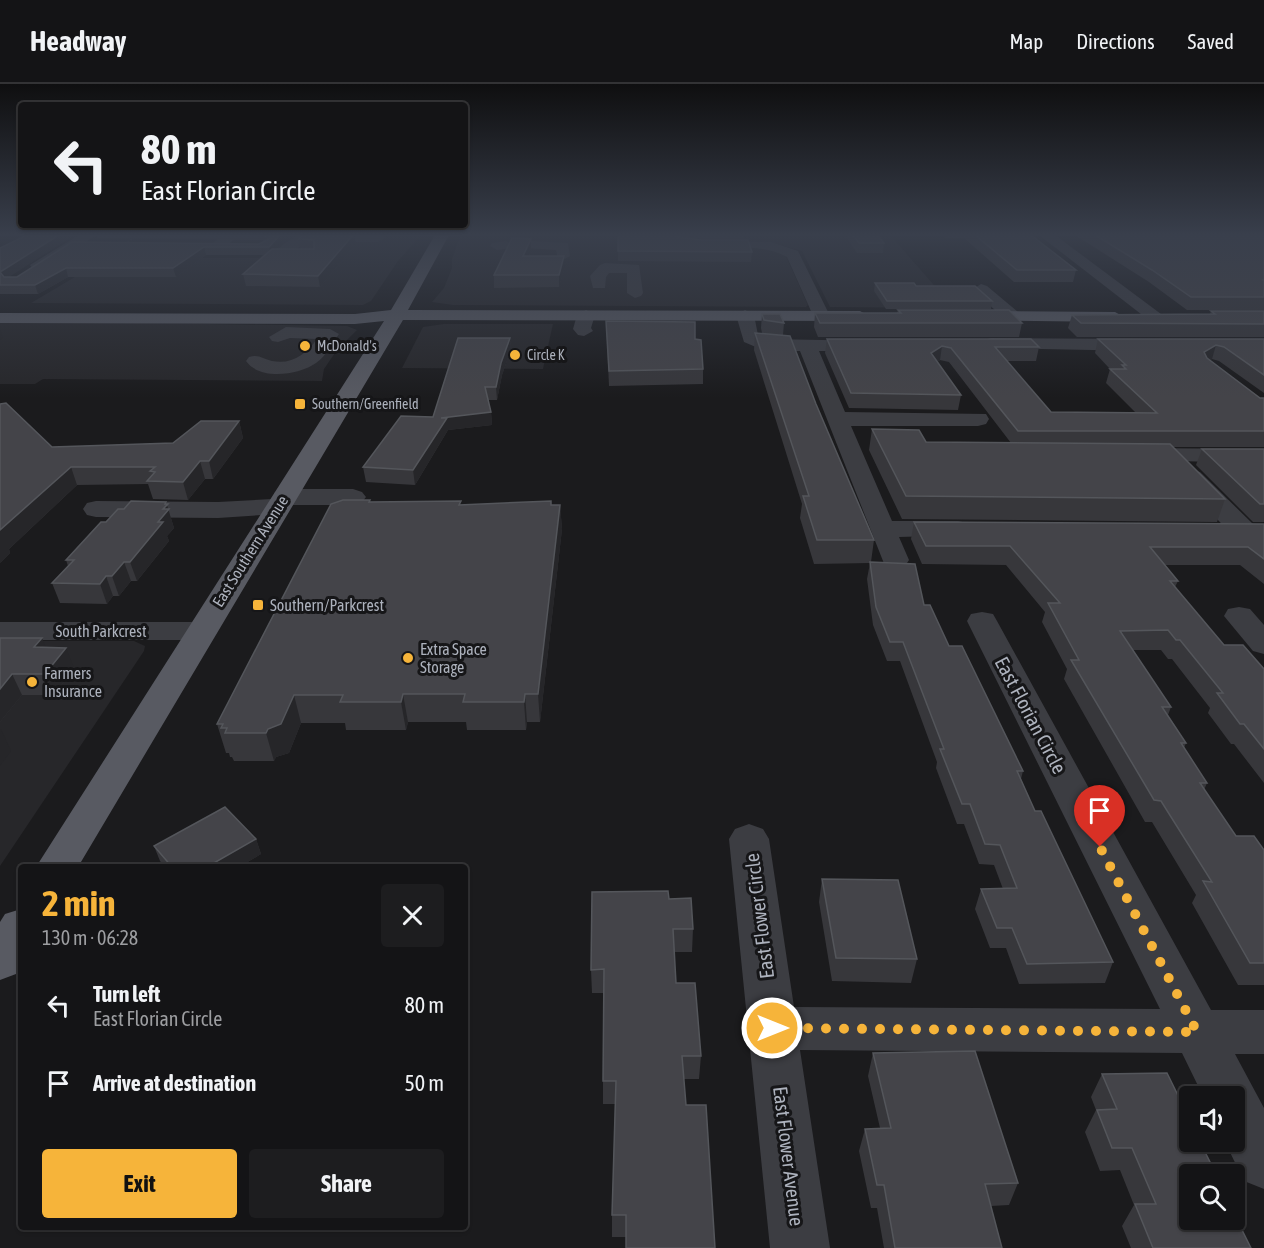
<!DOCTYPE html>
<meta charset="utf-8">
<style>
:root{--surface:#141416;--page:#1d1d1f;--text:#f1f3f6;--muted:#9d9ea1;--line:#333335;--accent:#f6b43a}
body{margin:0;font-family:"Asap Condensed",sans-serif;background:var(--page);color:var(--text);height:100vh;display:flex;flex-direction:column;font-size:22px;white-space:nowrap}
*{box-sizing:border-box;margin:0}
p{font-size:20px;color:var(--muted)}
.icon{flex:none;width:33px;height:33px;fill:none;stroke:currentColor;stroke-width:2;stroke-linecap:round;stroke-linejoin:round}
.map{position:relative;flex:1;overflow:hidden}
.drawer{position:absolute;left:18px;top:780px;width:450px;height:366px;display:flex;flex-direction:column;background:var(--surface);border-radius:6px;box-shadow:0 2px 4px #0004,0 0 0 2px var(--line)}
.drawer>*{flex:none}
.top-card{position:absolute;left:18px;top:18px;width:450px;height:126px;border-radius:6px;box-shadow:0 2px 4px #0004,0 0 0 2px var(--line);background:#141416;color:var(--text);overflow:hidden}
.fabs{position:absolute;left:1179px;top:1002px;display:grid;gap:12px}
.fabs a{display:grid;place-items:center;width:66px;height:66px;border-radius:6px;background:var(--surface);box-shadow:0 2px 4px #0004,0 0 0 2px var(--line);font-size:30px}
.pin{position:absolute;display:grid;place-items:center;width:51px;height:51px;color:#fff;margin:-62px -26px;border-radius:50% 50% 50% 0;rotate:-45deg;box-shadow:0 0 6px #0007}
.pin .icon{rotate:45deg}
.me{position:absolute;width:66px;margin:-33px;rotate:90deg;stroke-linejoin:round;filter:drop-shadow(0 0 4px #0008)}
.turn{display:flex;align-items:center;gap:21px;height:126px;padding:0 24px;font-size:27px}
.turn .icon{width:78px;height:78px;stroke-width:2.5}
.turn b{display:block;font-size:42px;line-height:51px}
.round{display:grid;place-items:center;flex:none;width:63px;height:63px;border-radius:6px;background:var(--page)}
.summary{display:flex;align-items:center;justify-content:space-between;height:102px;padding:0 24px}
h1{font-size:36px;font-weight:700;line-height:45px;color:var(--accent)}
.cta{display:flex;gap:12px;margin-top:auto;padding:12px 24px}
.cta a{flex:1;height:69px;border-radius:6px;background:var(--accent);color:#111;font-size:24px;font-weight:700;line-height:69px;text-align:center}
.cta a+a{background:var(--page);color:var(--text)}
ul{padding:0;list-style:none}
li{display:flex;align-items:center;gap:18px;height:78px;padding:0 24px}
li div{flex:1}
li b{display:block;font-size:22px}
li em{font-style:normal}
header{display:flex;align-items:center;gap:36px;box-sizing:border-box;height:84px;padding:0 30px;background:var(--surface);border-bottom:2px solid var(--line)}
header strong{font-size:28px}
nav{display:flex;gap:33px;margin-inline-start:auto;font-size:21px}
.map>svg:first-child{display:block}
.built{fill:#27272a}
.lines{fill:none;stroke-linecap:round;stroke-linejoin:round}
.path{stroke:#42444a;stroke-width:1.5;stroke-dasharray:1.5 2;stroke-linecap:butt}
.minor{fill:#3c3d42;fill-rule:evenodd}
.major{fill:#585a62;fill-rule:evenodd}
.wall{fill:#37373b}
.shaded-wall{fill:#262629}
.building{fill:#444449;stroke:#54565b;stroke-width:1.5}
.route{stroke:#f6b43a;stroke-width:10;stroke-dasharray:0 18}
.poi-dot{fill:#f6b43a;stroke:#161618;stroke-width:2}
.labels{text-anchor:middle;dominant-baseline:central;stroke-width:6;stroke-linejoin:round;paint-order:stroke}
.far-poi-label{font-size:14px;fill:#adb2bd;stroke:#161618;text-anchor:start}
.street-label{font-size:16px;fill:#adb2bd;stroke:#161618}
.poi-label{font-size:16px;fill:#adb2bd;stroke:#161618;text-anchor:start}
.near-street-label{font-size:20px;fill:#adb2bd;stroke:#161618}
</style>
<header>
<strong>Headway</strong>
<nav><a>Map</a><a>Directions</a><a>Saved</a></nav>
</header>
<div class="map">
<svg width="1264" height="1164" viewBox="0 0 1264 1164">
<rect width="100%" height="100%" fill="#1b1b1d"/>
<g class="built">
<polygon points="284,151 421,151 398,177 371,217 363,221 31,219 107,174 259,174"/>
<polygon points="890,151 954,224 830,223 802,167 777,160 765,164 784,168 808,221 806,223 453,221 432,218 444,204 452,184 452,175 460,152"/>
<polygon points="78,238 347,242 357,246 337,266 324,285 322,297 43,295 35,300 0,300 0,239"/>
<polygon points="444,240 553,240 543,285 402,284 423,243"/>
<polygon points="0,557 134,557 145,562 144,567 0,782"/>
</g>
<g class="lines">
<polyline class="path" points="125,160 137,151"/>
<g class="minor">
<polygon points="79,151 97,151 42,184 32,184 30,181"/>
<polygon points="223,151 239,151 223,165 213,165 213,159"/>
<path d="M301 151H383L385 154 378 158H308L293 167 314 168 316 171 314 174H275L273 171C281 161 289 155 301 151Z"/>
<path d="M675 151H689L690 156 700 157 771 158 798 167 830 232 827 236H815L787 173C758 157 720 167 688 164L678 161Z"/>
<polygon points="1039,151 1055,151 1165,233 1156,238 1150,237"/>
<polygon points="506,157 513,161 511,164 497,166 490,162 492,159"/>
<polygon points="531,157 568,159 570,172 563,176 558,175 556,166 526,164 524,161"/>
<polygon points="605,179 639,181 643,209 641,212 635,214 627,209 627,189 609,189 606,193 605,204 593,204 590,192 600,181"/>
<polygon points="981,200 987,202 1018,228 1021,232 1018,236 1006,236 975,208 973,205"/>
<polygon points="586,226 595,231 591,244 593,247 584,252 578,251 573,245 577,231"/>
<polygon points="745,226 754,231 758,251 768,255 877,257 879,261 870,267 819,267 845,328 986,330 989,335 986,340 978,342 851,342 892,437 958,437 967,439 971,445 967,451 899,453 909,476 905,482 895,484 885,482 800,267 765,267 744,258 736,231"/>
<path d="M286 243 330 245 339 250C332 260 326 272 316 279 299 291 260 297 246 277L249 273C259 270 263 275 272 277 292 281 306 270 317 255L290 254 278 258 272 257 269 253Z"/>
<polygon points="991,254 1143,255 1152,261 1143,267 984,264 982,260 984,256"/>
<polygon points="1137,364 1264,365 1264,379 1129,376 1125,371 1129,366"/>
<polygon points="1191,386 1200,388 1255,442 1258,448 1255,454 1245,456 1235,454 1182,398 1179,393 1182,388"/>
<polygon points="284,405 353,405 362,408 366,413 362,418 353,421 289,421 286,427 277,430 218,434 96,433 87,431 83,425 87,419 96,417 218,418 272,415 275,408"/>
<polygon points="1239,523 1250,525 1264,541 1264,570 1253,567 1224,532 1228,525"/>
<polygon points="982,528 993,530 997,537 1211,926 1264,926 1264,970 1235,970 1264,1024 1264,1105 1244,1097 1225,1058 1234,1058 1234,1012 1203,1012 1182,969 800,966 830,1164 770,1164 729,755 735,745 749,740 763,745 769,755 794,923 1160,925 967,537 971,530"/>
<polygon points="0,538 201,538 212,540 217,547 212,554 201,556 0,556"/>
</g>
<g class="major">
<polygon points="435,151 449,151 408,226 860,227 869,232 860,237 403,236 78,783 36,783 384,237 355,240 0,239 0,229 355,230 391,226"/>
<polygon points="972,227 1115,228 1124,233 1115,238 966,236 963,232"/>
<polygon points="21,825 21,883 16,890 0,896 0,838 5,830"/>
</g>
</g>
<g class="wall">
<polygon points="27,151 74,151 8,193 17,193 72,158 259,160 264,157 262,156 97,154 96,151 296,151 284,157 277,165 300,165 299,155 356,160 320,203 246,202 243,190 265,171 206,171 176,193 68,193 38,210 0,210 0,164"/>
<polygon points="690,151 744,151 743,155 700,155 692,154"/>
<polygon points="845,151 878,151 884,159 883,169 857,169"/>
<polygon points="943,151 1031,151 1076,186 1073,198 1014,198 964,154 946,154"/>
<polygon points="1075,151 1264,151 1264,226 1187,226 1149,198"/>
<polygon points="678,153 752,168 751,178 618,177 618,167"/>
<polygon points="531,167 529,172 565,183 559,203 494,204 494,191"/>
<polygon points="875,199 992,217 991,225 886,225 874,207"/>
<polygon points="898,226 1022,239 1019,253 818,253 814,243 815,229 897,229"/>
<polygon points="1211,227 1264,240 1264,253 1077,253 1068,244 1072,231 1210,230"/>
<polygon points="762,230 784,239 783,251 816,320 874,456 871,478 924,521 1023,687 1021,695 1035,727 1113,878 1105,899 1019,900 1006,864 990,864 975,825 981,805 1003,805 994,781 979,780 964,740 957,740 936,684 937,678 900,577 887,577 873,541 867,495 870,479 814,480 800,434 802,420 754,266 755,249 762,249 761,244"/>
<polygon points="606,237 695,255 703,285 703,300 609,302"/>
<polygon points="510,254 511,265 502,291 497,316 488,316 491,328 492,341 448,346 415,401 366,398 363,383 433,333"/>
<polygon points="827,255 1039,263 1036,277 1007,277 1051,328 1136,329 1106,299 1110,285 1095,269 1098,255 1264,255 1264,309 1219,277 1212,275 1210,276 1260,314 1264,314 1264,363 1173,363 1225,415 1217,438 902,435 869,366 872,345 926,358 1011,359 949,278 940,276 937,278 961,311 958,326 849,324 825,269"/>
<polygon points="239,337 243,354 213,395 205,395 188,416 153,415 148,400 77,401 9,465 10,469 0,479 52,363 173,359"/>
<polygon points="1202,365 1264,365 1264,438 1253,438 1196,381"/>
<polygon points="166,418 174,444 167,452 169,457 137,497 131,497 119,512 113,512 107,520 60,519 52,499 68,482 66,476 106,438 124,425"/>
<polygon points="371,418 461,421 560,421 562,445 540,638 527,638 526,646 467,646 466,638 408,638 406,646 346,646 345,639 301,639 289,669 276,673 274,677 234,677 232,673 230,673 229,669 226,669 217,640"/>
<polygon points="914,438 1264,440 1264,500 1240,481 1165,481 1178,497 1175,503 1224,561 1264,585 1264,699 1234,660 1231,660 1208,629 1210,624 1172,575 1168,575 1161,566 1133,566 1171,623 1168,631 1186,659 1184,664 1207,699 1204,706 1236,752 1264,766 1264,901 1238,901 1192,819 1196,811 1152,738 1145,738 1064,595 1067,585 1042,538 1045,528 1006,481 922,480 911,455"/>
<polygon points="0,554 46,563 74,584 54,611 22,611 0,638"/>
<polygon points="256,755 261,770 239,783 165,783 160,777 154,762"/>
<polygon points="822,795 917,875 911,899 832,897 819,818"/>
<polygon points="669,815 693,845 692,868 674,868 676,899 701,972 699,995 684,995 626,1153 612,1153 612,1131 615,1020 603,1020 603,909 592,909 591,886"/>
<polygon points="873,969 1018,1099 1009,1121 991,1122 1002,1164 884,1164 877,1124 871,1124 859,1067 865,1045 880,1044 868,992"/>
<polygon points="1102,990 1251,1164 1131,1164 1122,1142 1134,1121 1120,1086 1100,1087 1085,1048 1096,1026 1091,1013"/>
</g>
<g class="shaded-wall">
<polygon points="59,151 74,151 3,197 0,188"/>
<polygon points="280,151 296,151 284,157 271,171 269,163"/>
<polygon points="353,151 354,151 356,160 320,203 318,192"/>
<polygon points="531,155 531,167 524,183 523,172"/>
<polygon points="204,163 206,171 176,193 173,184"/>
<polygon points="564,172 565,183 559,203 559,191"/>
<polygon points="66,184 68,193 38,210 35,201"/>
<polygon points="0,245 3,254 0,256"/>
<polygon points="510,254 511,265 502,291 497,316 496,303 501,279"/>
<polygon points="1216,261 1212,275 1199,283 1204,268"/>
<polygon points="942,262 940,276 929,284 931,269"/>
<polygon points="491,328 492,341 448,346 415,401 413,386 441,334"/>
<polygon points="239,337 243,354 213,395 209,377"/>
<polygon points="200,377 205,395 188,416 183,398"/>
<polygon points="71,383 77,401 9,465 10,469 0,479 0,446"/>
<polygon points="166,418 174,444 167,452 169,457 137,497 130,478 158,438 165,420"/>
<polygon points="560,421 562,445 540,638 538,610"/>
<polygon points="124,478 131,497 119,512 112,492"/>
<polygon points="106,492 113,512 107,520 100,500"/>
<polygon points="42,554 51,575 34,563"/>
<polygon points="66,564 74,584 54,611 45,590"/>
<polygon points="12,590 22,611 0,638 0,605"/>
<polygon points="403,610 408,638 406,646 401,618"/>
<polygon points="525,610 527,638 526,646 524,618"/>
<polygon points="294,611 301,639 289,669 276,673 274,677 266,649 268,645"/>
<polygon points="1,645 11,667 0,682 0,646"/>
<polygon points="256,755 261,770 239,783 207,783"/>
</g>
<g class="building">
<polygon points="27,151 59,151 0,188 0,164"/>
<polygon points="264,151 280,151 269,163 204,163 173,184 66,184 35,201 0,201 0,188 4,193 17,193 72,158 259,160 269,155"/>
<polygon points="305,151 353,151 318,192 243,190 272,165 314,165 314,156 299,155"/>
<polygon points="618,151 677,151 678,153 701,156 748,156 752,168 618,167"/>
<polygon points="853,151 878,151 884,159 859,159"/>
<polygon points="975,151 1031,151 1076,186 1017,186"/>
<polygon points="1095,151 1264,151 1264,196 1263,196 1264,197 1264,213 1191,213 1152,186"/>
<polygon points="512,154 531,155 523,172 564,172 559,191 494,191"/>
<polygon points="875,199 914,199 916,202 975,202 992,217 887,217"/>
<polygon points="898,226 1009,226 1022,239 820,239 815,229 901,229"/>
<polygon points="1211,227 1264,227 1264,240 1081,239 1072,231 1215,230"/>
<polygon points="762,230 780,230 784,239 764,236"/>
<polygon points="606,237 695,238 695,255 701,256 703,285 609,287"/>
<polygon points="755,249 790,252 816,320 874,456 817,456 803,412 809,412"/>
<polygon points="458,254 510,254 501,279 496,303 485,303 491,328 441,334 447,334 413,386 363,383 401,332 433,333"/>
<polygon points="827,255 1031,255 1039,263 995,263 1051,328 1157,329 1110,285 1126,285 1122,281 1126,281 1098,255 1264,255 1264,291 1224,263 1216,261 1204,268 1207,274 1260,314 1264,314 1264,347 1018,347 951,264 942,262 931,269 961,311 851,309"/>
<polygon points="6,319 52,363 173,359 201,337 239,337 209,377 200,377 183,398 147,397 155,388 150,387 155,383 71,383 0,446 0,320"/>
<polygon points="872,345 919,346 926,358 1170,360 1225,415 906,412"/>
<polygon points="1202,365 1264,365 1264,420 1260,420"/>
<polygon points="343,416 370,416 369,418 461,417 459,421 551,417 551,421 560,421 538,610 525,610 524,618 463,618 465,610 403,610 401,618 340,618 343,611 294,611 281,640 268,645 266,649 225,649 227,644 221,644 223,640 217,640 331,420"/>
<polygon points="131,417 166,418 165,420 168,420 163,425 169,425 158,438 163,438 130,478 124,478 112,492 106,492 100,500 52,499 74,476 66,476 101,438 106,438 118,425 124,425"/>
<polygon points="914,438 1264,440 1264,475 1248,463 1150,463 1178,497 1170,497 1224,561 1243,561 1264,585 1264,665 1244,640 1240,640 1217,609 1223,609 1180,556 1176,556 1168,546 1120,547 1171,623 1162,623 1186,659 1181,659 1207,699 1200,699 1236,752 1254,752 1264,766 1264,879 1250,879 1203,797 1212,798 1161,717 1154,716 1071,576 1079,576 1048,519 1060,519 1010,462 926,462"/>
<polygon points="870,478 915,480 924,521 930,521 949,562 962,562 1023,687 1017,687 1035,727 1041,727 1113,878 1027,880 1012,844 997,844 981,805 1017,804 1000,761 985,760 970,720 962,720 940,665 944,665 903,558 890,558 876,523"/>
<polygon points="0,554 42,554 34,563 66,564 45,590 12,590 0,605"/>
<polygon points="225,723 256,755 207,783 172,783 154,762"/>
<polygon points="822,795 898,796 917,875 836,874"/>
<polygon points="668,807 669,815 691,814 693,845 673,845 676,899 695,899 701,972 682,972 686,1021 706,1021 715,1164 626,1164 626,1131 612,1131 616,997 603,997 604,885 591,886 592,808"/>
<polygon points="975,967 1018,1099 985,1100 1002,1164 895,1164 884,1101 877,1101 865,1045 891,1044 873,969"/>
<polygon points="1167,989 1190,1036 1190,1058 1200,1058 1216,1090 1190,1090 1190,1136 1234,1136 1234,1130 1251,1164 1153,1164 1135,1120 1156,1120 1132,1064 1112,1064 1097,1026 1117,1025 1102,990"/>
</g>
<linearGradient id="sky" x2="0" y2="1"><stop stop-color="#0f0f10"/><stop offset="0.48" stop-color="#393f4c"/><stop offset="1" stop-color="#393f4c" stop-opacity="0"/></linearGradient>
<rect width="1264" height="314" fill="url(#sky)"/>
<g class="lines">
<polyline class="route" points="772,944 1197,948 1100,763"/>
</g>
<g class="poi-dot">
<circle cx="305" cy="262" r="6"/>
<circle cx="515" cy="271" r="6"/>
<rect x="294" y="314" width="12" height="12" rx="3"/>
<rect x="252" y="515" width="12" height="12" rx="3"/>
<circle cx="408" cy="574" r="6"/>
<circle cx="32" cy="598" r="6"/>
</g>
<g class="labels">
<g class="far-poi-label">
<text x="317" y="262">McDonald's</text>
<text x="527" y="271">Circle K</text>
<text x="312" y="320">Southern/Greenfield</text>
</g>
<g class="street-label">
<text transform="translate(250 467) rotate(-58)">East Southern Avenue</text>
<text x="101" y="547">South Parkcrest</text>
</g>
<g class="poi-label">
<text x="270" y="521">Southern/Parkcrest</text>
<text x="420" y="565">Extra Space<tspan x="420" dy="18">Storage</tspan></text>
<text x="44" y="589">Farmers<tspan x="44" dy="18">Insurance</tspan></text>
</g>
<g class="near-street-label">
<text transform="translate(1031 631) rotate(62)">East Florian Circle</text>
<text transform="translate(759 832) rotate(-97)">East Flower Circle</text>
<text transform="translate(789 1072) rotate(83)">East Flower Avenue</text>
</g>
</g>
</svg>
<div class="fabs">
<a><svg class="icon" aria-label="sound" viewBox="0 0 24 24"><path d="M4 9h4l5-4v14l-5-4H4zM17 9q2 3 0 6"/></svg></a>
<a><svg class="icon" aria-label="search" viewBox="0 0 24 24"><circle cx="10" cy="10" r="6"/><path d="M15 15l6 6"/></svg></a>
</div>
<div class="pin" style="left:1100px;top:763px;background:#d93025"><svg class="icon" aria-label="arrive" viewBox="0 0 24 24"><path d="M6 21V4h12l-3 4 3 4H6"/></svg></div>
<svg class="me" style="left:772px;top:944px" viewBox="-20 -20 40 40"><circle r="17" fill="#f6b43a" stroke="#fff" stroke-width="3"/><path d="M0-11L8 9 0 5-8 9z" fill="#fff"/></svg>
<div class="top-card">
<div class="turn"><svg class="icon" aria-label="left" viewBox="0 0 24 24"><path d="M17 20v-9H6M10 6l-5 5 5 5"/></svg><div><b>80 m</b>East Florian Circle</div></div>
</div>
<section class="drawer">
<div class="summary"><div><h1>2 min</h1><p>130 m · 06:28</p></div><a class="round"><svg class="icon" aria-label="close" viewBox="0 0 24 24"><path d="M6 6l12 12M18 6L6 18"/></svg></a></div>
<ul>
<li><svg class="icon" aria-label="left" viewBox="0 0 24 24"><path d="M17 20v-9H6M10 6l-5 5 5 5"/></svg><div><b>Turn left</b><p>East Florian Circle</p></div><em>80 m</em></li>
<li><svg class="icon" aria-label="arrive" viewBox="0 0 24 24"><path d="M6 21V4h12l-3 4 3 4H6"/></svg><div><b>Arrive at destination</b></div><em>50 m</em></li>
</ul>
<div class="cta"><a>Exit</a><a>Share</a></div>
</section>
</div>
